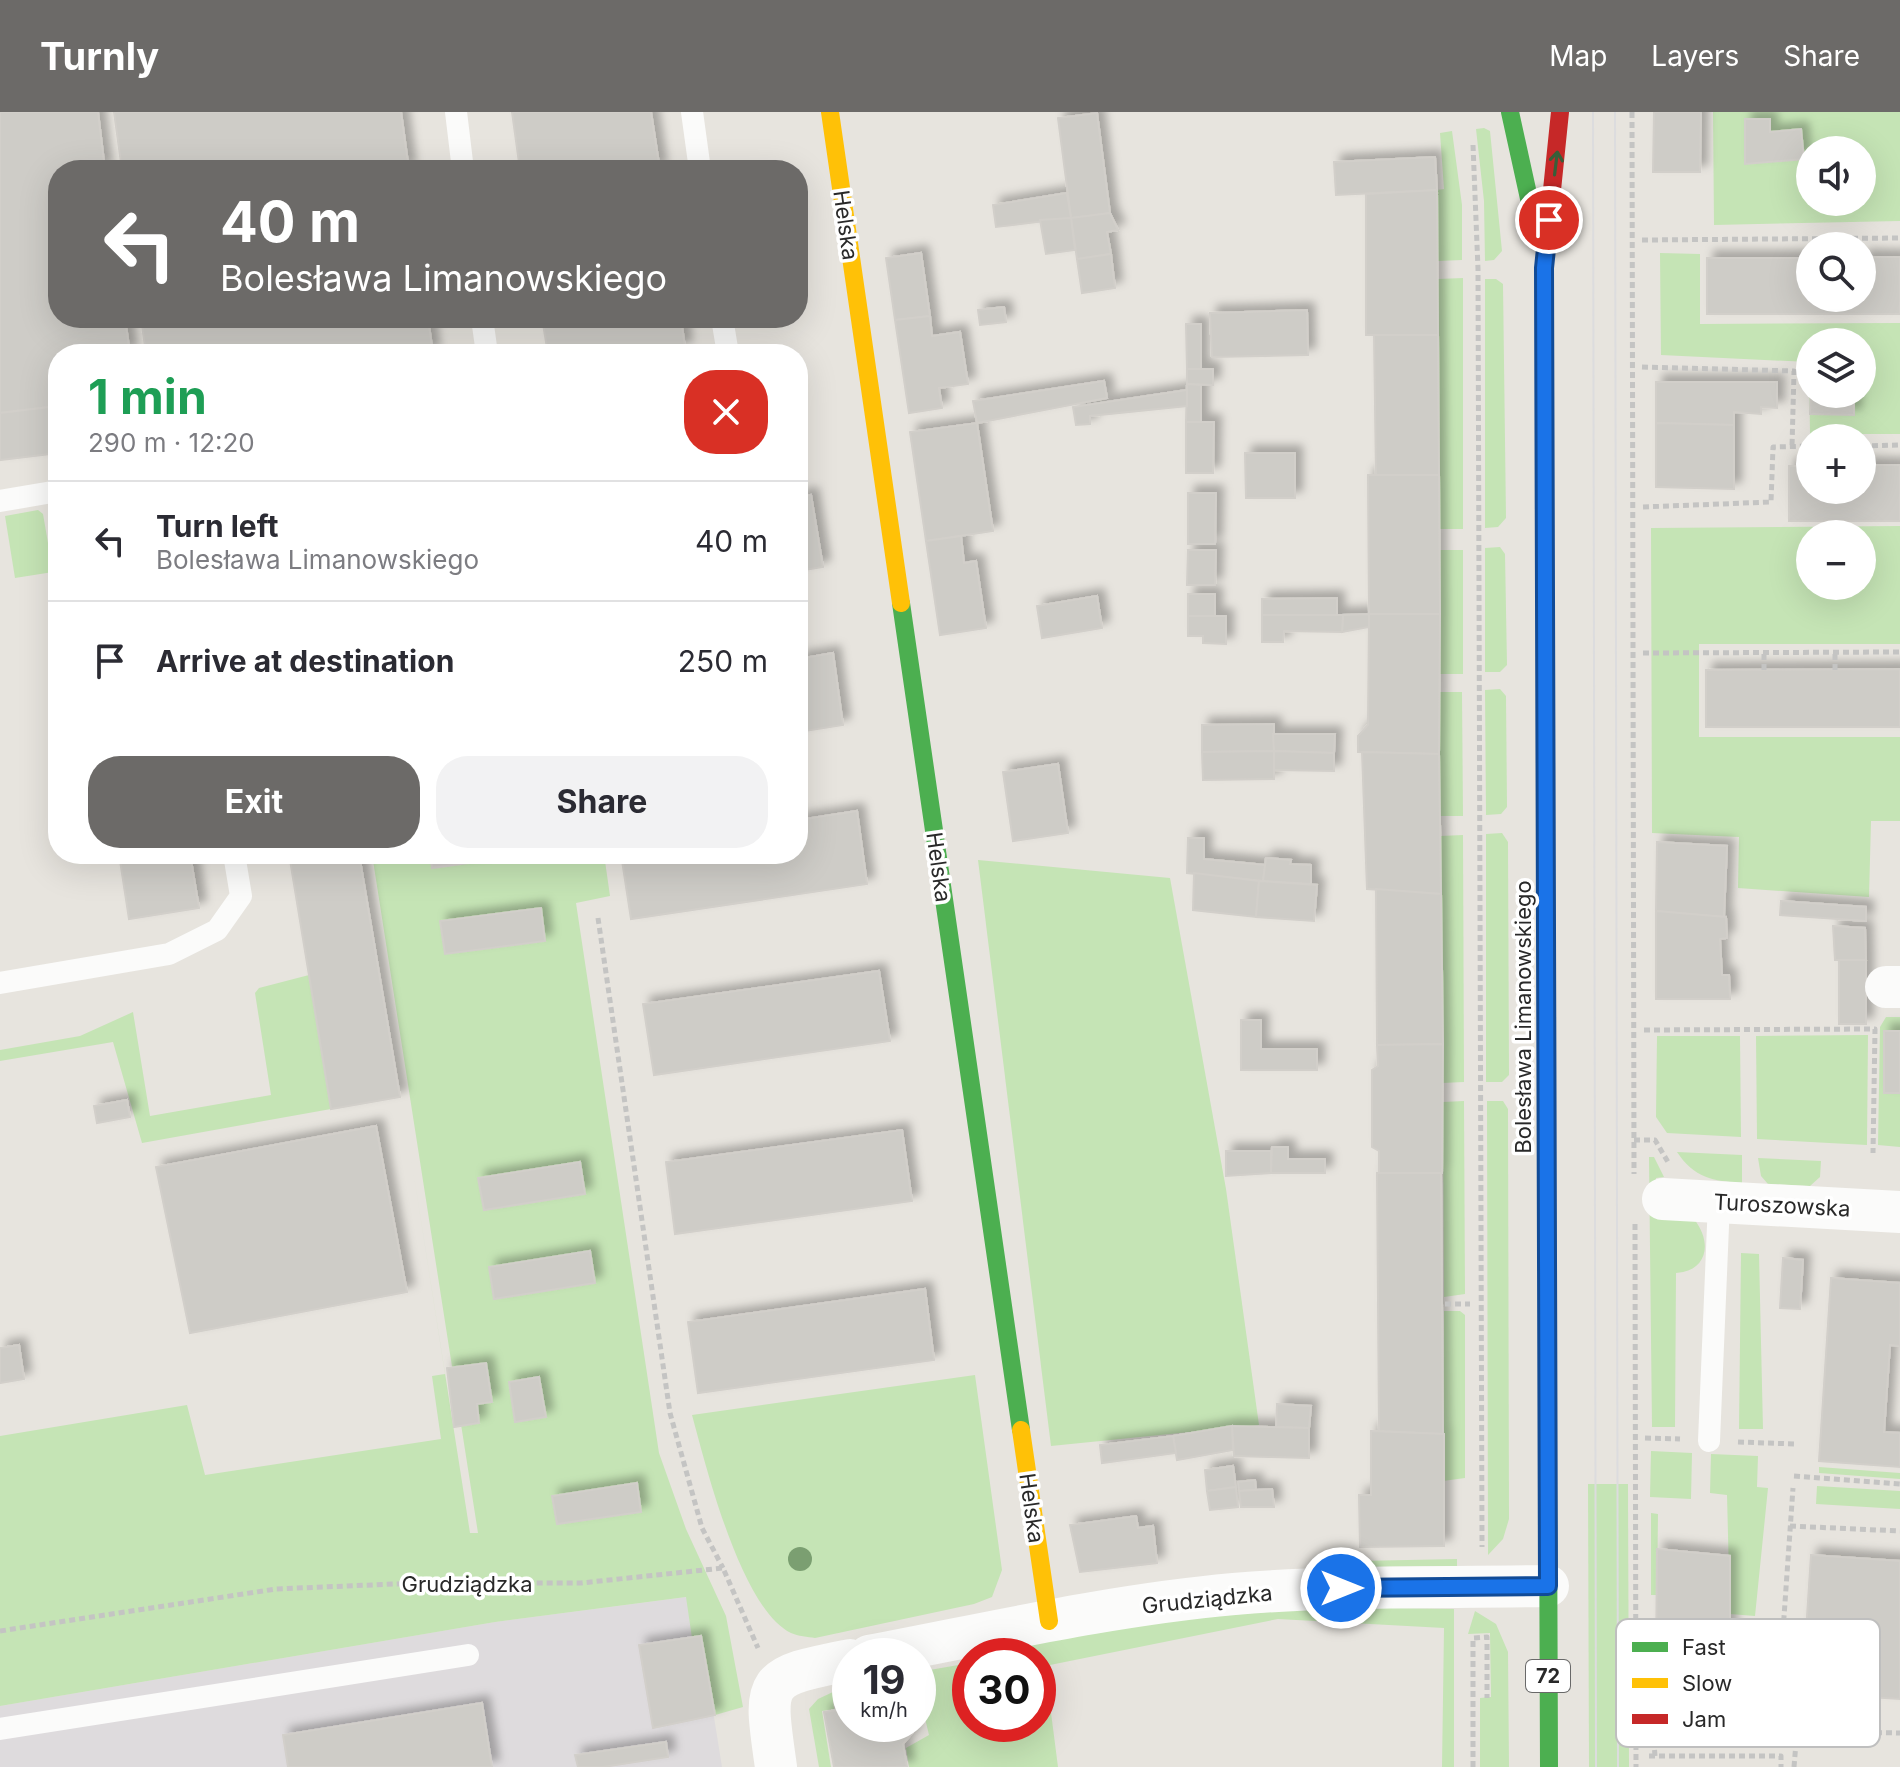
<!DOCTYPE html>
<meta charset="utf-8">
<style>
:root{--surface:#fff;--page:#f2f2f3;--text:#2b2b33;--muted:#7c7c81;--line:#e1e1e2;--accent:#6c6a68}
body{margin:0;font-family:Inter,sans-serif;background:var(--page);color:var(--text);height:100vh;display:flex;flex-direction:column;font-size:30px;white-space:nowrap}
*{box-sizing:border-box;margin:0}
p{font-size:26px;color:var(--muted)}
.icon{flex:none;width:44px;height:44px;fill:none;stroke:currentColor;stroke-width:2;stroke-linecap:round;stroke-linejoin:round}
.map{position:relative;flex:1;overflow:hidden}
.side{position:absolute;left:48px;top:232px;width:760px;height:520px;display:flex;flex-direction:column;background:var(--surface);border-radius:32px;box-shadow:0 8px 32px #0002}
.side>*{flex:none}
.banner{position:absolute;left:48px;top:48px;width:760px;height:168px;border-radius:32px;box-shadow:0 8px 32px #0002;background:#6c6a68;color:#fff;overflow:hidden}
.fabs{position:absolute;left:1796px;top:24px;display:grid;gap:16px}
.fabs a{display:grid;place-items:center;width:80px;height:80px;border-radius:50%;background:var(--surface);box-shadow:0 8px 32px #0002;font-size:40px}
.speed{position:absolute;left:832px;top:1526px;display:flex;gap:16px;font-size:40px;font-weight:700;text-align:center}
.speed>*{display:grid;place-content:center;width:104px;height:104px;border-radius:50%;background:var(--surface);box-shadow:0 8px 32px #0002;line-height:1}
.speed small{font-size:20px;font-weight:400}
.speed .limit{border:12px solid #d22;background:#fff;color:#111}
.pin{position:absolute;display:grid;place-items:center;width:68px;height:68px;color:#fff;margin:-34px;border:4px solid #fff;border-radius:50%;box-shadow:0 2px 8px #0007}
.me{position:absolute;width:88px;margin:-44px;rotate:90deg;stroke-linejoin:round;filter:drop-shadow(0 0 6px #0008)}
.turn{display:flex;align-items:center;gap:28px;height:168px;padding:0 40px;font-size:36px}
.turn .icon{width:104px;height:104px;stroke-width:2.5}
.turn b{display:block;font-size:56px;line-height:68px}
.round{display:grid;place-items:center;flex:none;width:84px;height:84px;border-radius:32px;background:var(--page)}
.overview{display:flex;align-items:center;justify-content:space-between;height:136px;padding:0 40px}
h1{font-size:48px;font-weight:700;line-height:60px;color:#1e9e55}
.button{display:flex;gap:16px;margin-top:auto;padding:16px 40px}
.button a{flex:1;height:92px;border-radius:32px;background:var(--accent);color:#fff;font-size:32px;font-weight:700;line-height:92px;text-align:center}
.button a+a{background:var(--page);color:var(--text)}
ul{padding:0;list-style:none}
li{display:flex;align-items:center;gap:24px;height:120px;padding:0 40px;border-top:2px solid var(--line)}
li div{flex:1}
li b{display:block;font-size:30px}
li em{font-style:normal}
header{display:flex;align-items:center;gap:48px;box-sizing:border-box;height:112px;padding:0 40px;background:var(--accent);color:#fff}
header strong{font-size:38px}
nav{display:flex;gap:44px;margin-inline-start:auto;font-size:28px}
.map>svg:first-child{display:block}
.industrial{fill:#dedbdd}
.green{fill:#c5e4b5;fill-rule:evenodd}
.building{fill:#ceccc7;stroke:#d2cfca;stroke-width:2;filter:url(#shadow)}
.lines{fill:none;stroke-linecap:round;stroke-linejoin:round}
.path{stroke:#c4c4c3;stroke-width:5;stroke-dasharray:6 4;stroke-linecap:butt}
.lane{stroke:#fbfbfa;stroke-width:22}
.street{stroke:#fbfbfa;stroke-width:42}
.fast{stroke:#4caf50;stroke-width:18}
.slow{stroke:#ffc107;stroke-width:18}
.jam{stroke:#c62828;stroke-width:18}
.tram{stroke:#dcdcde;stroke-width:2}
.tree{fill:#7b9f71}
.oneway{stroke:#375f39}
.route-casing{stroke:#114b97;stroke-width:20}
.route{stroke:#1a73e8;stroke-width:14}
.labels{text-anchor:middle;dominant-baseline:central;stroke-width:7;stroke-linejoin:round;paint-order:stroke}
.shield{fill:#fff;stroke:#696969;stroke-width:2}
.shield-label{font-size:20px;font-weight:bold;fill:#292929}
.street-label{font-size:22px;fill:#292929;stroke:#fff}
.key{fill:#fff;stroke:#bfbfbf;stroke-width:2}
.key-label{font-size:22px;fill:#292929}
</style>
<header>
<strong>Turnly</strong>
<nav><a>Map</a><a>Layers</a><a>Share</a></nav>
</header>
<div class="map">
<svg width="1900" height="1655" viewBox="0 0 1900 1655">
<defs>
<filter id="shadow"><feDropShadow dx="7" dy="-7" stdDeviation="4" flood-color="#0004"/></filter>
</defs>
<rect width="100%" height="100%" fill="#e7e4de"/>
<polygon class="industrial" points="687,1485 701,1524 722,1655 0,1655 0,1594 495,1510"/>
<g class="green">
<path d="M1713 0H1900V109L1714 113ZM1810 38H1862V90H1810Z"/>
<polygon points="1484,16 1490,19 1502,139 1494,148 1485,149 1484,89 1476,17"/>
<polygon points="1452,19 1462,93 1462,148 1438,149 1437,78 1444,77 1440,21"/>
<path d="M1660 141 1700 142V212L1900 211V322H1810L1809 250 1661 243ZM1810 230H1862V282H1810Z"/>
<polygon points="1463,166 1463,417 1439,417 1438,167"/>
<polygon points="1485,167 1496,167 1503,172 1506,406 1498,415 1485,416"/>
<polygon points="38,398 43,402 53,460 15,466 5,404"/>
<path d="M1900 414V532H1699V625H1900V709H1871L1869 785 1738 776 1739 725 1652 721 1651 416ZM1810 422H1862V474H1810Z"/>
<polygon points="1500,435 1505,442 1507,553 1500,560 1485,560 1485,436"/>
<rect x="1439" y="438" width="24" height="124"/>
<polygon points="1500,577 1506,584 1507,695 1501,702 1486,703 1485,578"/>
<polygon points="1439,580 1462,580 1463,704 1440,704"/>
<polygon points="1502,721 1508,730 1509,963 1502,970 1486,970 1486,722"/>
<polygon points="1463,723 1464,970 1442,971 1440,724"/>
<polygon points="372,742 604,742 610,784 576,791 659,1341 686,1417 726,1504 743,1595 715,1603 701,1525 692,1526 686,1485 495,1510 0,1594 0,1324 187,1293 205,1363 441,1327 432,1264 445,1262 410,1038 470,1421 478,1421"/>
<polygon points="978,748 1170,766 1226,1077 1259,1313 1051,1334"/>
<polygon points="309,863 331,997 142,1031 113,930 0,949 0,938 80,924 133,900 150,1004 271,983 255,881 259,876"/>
<polygon points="1886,905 1900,905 1900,919 1884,919 1884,980 1900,981 1900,1035 1878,1033 1880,915"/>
<polygon points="1868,923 1867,1033 1757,1027 1756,924"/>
<polygon points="1657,924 1740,924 1741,1025 1667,1021 1656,1005"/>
<polygon points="1464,989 1465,1182 1444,1185 1443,990"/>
<polygon points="1487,989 1503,989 1508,997 1509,1407 1503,1427 1488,1443"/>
<path d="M1677 1040 1742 1043V1071C1713 1069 1694 1066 1677 1040Z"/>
<path d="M1649 1045H1654L1664 1065 1656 1066V1101L1694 1107C1713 1131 1707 1159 1676 1161L1675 1315H1652Z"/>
<polygon points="1758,1046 1821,1049 1820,1065 1810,1074 1768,1072 1761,1064"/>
<polygon points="1741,1141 1759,1142 1763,1317 1739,1317"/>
<polygon points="1444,1199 1460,1199 1465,1203 1465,1366 1443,1369"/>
<path d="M975 1263 1002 1458 992 1485 974 1492 815 1526C808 1525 798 1524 791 1521 741 1497 706 1354 692 1303Z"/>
<polygon points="1651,1339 1692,1341 1691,1387 1650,1385"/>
<polygon points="1711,1342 1758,1344 1757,1375 1768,1376 1755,1504 1730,1502 1727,1383 1710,1381"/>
<polygon points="1819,1355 1900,1361 1900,1367 1819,1361"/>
<polygon points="1588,1372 1628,1372 1629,1655 1589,1655"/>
<polygon points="1817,1374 1900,1379 1900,1397 1816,1392"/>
<polygon points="1651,1401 1658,1402 1657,1483 1651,1483"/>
<polygon points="1457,1447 1457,1454 1358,1455 1358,1449"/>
<polygon points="1325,1495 1454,1497 1454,1655 1442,1655 1444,1516 1278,1507 1045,1554 1058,1655 909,1655 906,1636 929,1623 924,1602 918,1602 918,1560 970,1551 970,1612 1038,1612 1038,1544 1024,1544 1022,1532 1182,1507"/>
<polygon points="1475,1499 1496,1512 1508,1540 1509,1655 1480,1655 1480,1586 1491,1585 1490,1521 1468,1522"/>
<polygon points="850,1572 850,1586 833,1589 834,1597 822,1599 831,1655 819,1655 809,1597 818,1587"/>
</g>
<g class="building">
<polygon points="0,0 98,0 105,58 58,58 58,206 125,206 130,242 58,242 58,294 0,301"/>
<polygon points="114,0 401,0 409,58 122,58"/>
<polygon points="512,0 651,0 660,58 520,58"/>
<polygon points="1654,0 1701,0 1700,60 1653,60"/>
<polygon points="1097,1 1110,101 1071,106 1058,6"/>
<polygon points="1745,7 1770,7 1770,20 1801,17 1804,47 1745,52"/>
<polygon points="1435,45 1437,78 1336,83 1334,50"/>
<polygon points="1437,78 1438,223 1366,223 1366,82"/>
<polygon points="1067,81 1071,106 996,115 993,93"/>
<polygon points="1110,101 1118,118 1107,120 1111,142 1077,147 1071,106"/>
<polygon points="1071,106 1075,138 1046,142 1040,108"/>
<polygon points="921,141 930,204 895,208 886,146"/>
<polygon points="1111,142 1115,176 1082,181 1077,147"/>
<polygon points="1862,145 1900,145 1900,202 1707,202 1707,146 1810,146 1810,186 1862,186"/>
<polygon points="1004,195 1006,210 980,213 978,198"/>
<polygon points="1307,198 1308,243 1212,245 1210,201"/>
<polygon points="930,204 932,224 960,220 968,272 939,276 942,296 909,301 895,208"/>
<polygon points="141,206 428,206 433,242 146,242"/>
<polygon points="542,206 681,206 685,236 643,242 548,242"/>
<polygon points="1186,212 1201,212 1201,257 1187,257"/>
<polygon points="1374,223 1438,223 1439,363 1376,363"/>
<polygon points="1187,257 1213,257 1213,273 1187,272"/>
<polygon points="1104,269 1107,286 977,311 973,289"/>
<polygon points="1656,270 1777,270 1777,296 1761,295 1761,302 1734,300 1734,313 1656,311"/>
<polygon points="1187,272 1201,273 1201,310 1186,310"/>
<polygon points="1187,278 1187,294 1090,304 1090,312 1076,313 1073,295"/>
<polygon points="1811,282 1854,282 1854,303 1810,302"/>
<polygon points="58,294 58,341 0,348 0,301"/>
<polygon points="1186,310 1214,310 1213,361 1186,361"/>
<polygon points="977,311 993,419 926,429 910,320"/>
<polygon points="1656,311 1734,313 1734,377 1656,375"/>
<polygon points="1245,341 1295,341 1295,386 1246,386"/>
<polygon points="1862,353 1900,353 1900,409 1789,409 1789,354 1810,354 1810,378 1862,378"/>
<polygon points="1368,363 1439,363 1440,502 1369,502"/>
<polygon points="1188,381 1216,381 1215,432 1188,432"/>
<polygon points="811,383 823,455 798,459 798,385"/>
<polygon points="961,424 964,451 976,449 986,516 940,523 926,429"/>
<polygon points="1188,438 1216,438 1215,473 1187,473"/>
<rect x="1188" y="482" width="27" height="22"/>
<polygon points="1097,484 1102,516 1042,526 1037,494"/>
<polygon points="1337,486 1337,503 1262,503 1262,487"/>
<polygon points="1369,502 1440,502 1439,642 1358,640 1358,624 1368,613"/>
<polygon points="1369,502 1369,515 1342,520 1343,503"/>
<polygon points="1262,503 1343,503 1342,520 1284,519 1283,530 1262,530"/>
<polygon points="1188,504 1226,504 1226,532 1203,531 1203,524 1188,524"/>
<polygon points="833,541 843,613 798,620 798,547"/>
<polygon points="1900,557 1900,615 1706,615 1706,558"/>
<polygon points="1274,612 1274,639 1202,640 1202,613"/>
<polygon points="1273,622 1335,622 1334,641 1274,639"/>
<polygon points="1274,639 1274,667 1203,668 1202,640"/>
<polygon points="1274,639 1334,641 1334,659 1274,658"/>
<polygon points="1362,640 1439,642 1441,782 1367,777"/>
<polygon points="1058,652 1068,721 1013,729 1003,660"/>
<polygon points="857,699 867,772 631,807 621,742 798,742 798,708"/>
<polygon points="1188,726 1204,726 1204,747 1265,753 1263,769 1187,761"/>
<polygon points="1657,730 1727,734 1724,805 1656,799"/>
<polygon points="119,742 190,742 199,796 129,807"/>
<polygon points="289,742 359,742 400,985 331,997"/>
<polygon points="430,742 533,742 432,756"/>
<polygon points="1266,746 1291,748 1290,752 1311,753 1311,772 1263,769"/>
<polygon points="1194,761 1259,769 1256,805 1193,798"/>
<polygon points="1259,769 1317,773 1314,809 1256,805"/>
<polygon points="1376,777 1441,782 1443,932 1377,933"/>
<polygon points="1781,789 1866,795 1866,809 1780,803"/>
<polygon points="541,796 545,829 445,842 440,809"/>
<polygon points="1656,799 1726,805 1727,826 1720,827 1722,863 1729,863 1730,887 1656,887"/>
<polygon points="1833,814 1865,816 1866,848 1835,848"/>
<rect x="1839" y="848" width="27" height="64"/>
<polygon points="879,859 890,929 654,963 643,892"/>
<polygon points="1241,908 1261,908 1261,937 1317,937 1317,958 1241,958"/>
<rect x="1884" y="919" width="16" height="62"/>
<polygon points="1443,932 1442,1061 1379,1061 1379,1039 1372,1035 1372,958 1378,954 1377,933"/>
<polygon points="127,988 130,1005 97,1011 94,994"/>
<polygon points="376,1014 407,1180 190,1221 156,1055"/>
<polygon points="902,1018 912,1089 675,1122 666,1050"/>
<polygon points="1272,1035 1288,1035 1288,1047 1325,1047 1325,1061 1271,1061"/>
<polygon points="1226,1039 1271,1039 1271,1061 1226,1064"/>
<polygon points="580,1050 585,1082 484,1098 478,1066"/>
<polygon points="1377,1061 1441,1061 1443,1322 1379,1319"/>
<polygon points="590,1139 595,1171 494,1187 489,1155"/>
<polygon points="1783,1146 1803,1148 1800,1197 1780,1196"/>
<polygon points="1831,1166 1900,1171 1900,1234 1890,1233 1884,1320 1900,1321 1900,1355 1819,1349"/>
<polygon points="925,1177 934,1248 698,1281 688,1210"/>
<polygon points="19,1233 24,1267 0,1271 0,1236"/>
<polygon points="486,1251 492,1290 477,1292 479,1311 454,1315 447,1256"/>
<polygon points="539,1265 546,1305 515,1310 509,1270"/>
<polygon points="1277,1292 1311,1294 1309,1316 1276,1315"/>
<polygon points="1232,1314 1309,1316 1309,1346 1234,1344"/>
<polygon points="1232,1314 1233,1338 1177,1348 1173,1324"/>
<polygon points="1371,1319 1444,1322 1444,1434 1360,1435 1359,1383 1371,1383"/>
<polygon points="1173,1324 1176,1341 1102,1351 1100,1333"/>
<polygon points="1233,1354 1236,1375 1207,1379 1205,1358"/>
<polygon points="1255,1368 1256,1378 1239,1379 1238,1370"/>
<polygon points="637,1371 641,1400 557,1412 552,1384"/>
<polygon points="1236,1375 1238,1395 1210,1398 1207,1379"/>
<polygon points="1272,1377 1274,1395 1241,1395 1239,1379"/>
<polygon points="1136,1404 1138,1416 1153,1414 1157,1451 1080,1460 1070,1413"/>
<polygon points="1657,1437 1730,1444 1730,1556 1656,1549"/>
<polygon points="1811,1443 1900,1449 1900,1587 1802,1581"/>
<polygon points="701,1524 715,1603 653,1616 639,1533"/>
<polygon points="850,1587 850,1612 911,1612 913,1620 903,1632 907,1655 834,1655 824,1600 837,1598 835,1589"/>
<polygon points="482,1591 492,1655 288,1655 283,1623"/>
<polygon points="666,1630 668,1645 603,1655 578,1655 575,1643"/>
</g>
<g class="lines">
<g class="path">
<polyline points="1632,0 1634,1062"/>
<polyline points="1473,33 1478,157 1482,1435"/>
<polyline points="1642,128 1900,126"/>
<polyline points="1642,255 1794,259 1792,335"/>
<polyline points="1862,334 1900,333"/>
<polyline points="1643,395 1771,390 1773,335 1810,334"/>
<polyline points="1643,541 1900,540"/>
<polyline points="1835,542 1835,558"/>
<polyline points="1764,558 1764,541"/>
<polyline points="598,806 670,1301 702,1416 723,1456"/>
<polyline points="1644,918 1875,917 1873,1041"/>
<polyline points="1634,1028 1655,1028 1668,1050"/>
<polyline points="1635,1112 1636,1655"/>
<polyline points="1445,1192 1470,1192"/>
<polyline points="1645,1326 1680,1327"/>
<polyline points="1738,1330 1796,1332"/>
<polyline points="1794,1364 1900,1372"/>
<polyline points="1790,1414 1900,1419"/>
<polyline points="0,1519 276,1477 418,1471 581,1471 723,1456 758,1536"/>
<polyline points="1646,1618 1776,1619 1793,1376"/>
<polyline points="1776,1619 1900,1621"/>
<polyline points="1649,1644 1781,1644 1781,1655"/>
<polyline points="1655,1644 1654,1631 1715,1630 1716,1618"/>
<polyline points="1473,1655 1473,1526 1487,1525 1487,1586"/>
<polyline points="1794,1655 1797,1619"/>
</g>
<g class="lane">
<polyline points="456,0 463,58"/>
<polyline points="692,0 700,58"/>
<polyline points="482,206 487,242"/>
<polyline points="722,206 728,242"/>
<polyline points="0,389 58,379"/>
<polyline points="0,871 169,842 217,818 241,784 234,742"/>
<polyline points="1709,1329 1719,1090"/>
<polyline points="0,1617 468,1543"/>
</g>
<g class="street">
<polyline points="1886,875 1900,875"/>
<polyline points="1663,1087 1900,1100"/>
<path d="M869 1544C990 1521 1111 1493 1234 1482 1338 1473 1443 1476 1548 1474"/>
<path d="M776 1655C763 1566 762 1565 850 1548"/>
</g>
<g class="fast">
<polyline points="1510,0 1537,123"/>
<polyline points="901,491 1021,1318"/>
<polyline points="1547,1092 1549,1655"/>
</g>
<g class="slow">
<polyline points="830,0 901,491"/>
<polyline points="1545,444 1547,1092"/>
<polyline points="1021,1318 1049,1509"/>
</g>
<polyline class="jam" points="1545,444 1544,156 1560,0"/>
<g class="tram">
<polyline points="1593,0 1596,1655"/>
<polyline points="1615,0 1618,1655"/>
</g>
</g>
<circle class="tree" cx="800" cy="1447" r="12"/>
<defs><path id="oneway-shaft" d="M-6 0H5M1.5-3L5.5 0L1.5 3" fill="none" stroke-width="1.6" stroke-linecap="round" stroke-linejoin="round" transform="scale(2)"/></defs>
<use class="oneway" href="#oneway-shaft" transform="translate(1556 51) rotate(-83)"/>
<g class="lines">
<g class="route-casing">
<polyline id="route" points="1341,1476 1548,1474 1544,156 1549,108"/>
</g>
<use href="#route" class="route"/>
</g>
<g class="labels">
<rect class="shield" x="1526" y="1548" width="44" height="32" rx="6"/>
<g class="shield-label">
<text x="1548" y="1564">72</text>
</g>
<g class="street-label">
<text transform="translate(846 113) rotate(82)">Helska</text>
<text transform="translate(939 755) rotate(82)">Helska</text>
<text transform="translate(1523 905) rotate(-90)">Bolesława Limanowskiego</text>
<text transform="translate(1782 1093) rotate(3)">Turoszowska</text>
<text transform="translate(1032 1396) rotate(82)">Helska</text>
<text x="467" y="1472">Grudziądzka</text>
<text transform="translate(1207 1487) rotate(-6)">Grudziądzka</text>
</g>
</g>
<rect x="1616" y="1507" width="264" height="128" rx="12" class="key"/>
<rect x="1632" y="1530" width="36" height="10" fill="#4caf50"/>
<rect x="1632" y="1566" width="36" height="10" fill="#ffc107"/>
<rect x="1632" y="1602" width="36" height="10" fill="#c62828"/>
<g class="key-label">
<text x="1682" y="1543">Fast</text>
<text x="1682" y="1579">Slow</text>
<text x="1682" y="1615">Jam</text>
</g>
</svg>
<div class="fabs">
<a><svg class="icon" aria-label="sound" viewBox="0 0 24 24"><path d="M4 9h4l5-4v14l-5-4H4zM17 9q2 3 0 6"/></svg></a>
<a><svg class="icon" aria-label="search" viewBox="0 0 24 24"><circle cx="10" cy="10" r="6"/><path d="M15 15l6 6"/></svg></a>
<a><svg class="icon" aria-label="layers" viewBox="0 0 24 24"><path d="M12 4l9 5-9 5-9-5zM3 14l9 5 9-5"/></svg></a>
<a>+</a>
<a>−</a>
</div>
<div class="speed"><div>19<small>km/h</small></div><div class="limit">30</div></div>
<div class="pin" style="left:1549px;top:108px;background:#d93025"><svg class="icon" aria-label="arrive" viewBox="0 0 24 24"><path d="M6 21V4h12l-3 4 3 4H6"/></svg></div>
<svg class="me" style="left:1341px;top:1476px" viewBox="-20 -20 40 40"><circle r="17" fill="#1a73e8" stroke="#fff" stroke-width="3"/><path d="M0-11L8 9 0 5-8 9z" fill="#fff"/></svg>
<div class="banner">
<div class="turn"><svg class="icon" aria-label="left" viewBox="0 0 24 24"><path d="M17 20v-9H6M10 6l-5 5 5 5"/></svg><div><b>40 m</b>Bolesława Limanowskiego</div></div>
</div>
<section class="side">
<div class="overview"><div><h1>1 min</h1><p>290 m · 12:20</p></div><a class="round" style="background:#d93025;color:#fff"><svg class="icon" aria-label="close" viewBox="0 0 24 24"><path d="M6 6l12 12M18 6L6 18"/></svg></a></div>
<ul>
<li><svg class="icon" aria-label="left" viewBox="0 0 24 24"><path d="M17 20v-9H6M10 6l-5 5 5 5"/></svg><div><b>Turn left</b><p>Bolesława Limanowskiego</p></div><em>40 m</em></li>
<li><svg class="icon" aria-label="arrive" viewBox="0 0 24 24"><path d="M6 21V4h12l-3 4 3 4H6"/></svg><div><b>Arrive at destination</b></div><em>250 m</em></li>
</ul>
<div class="button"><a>Exit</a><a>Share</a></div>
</section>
</div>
